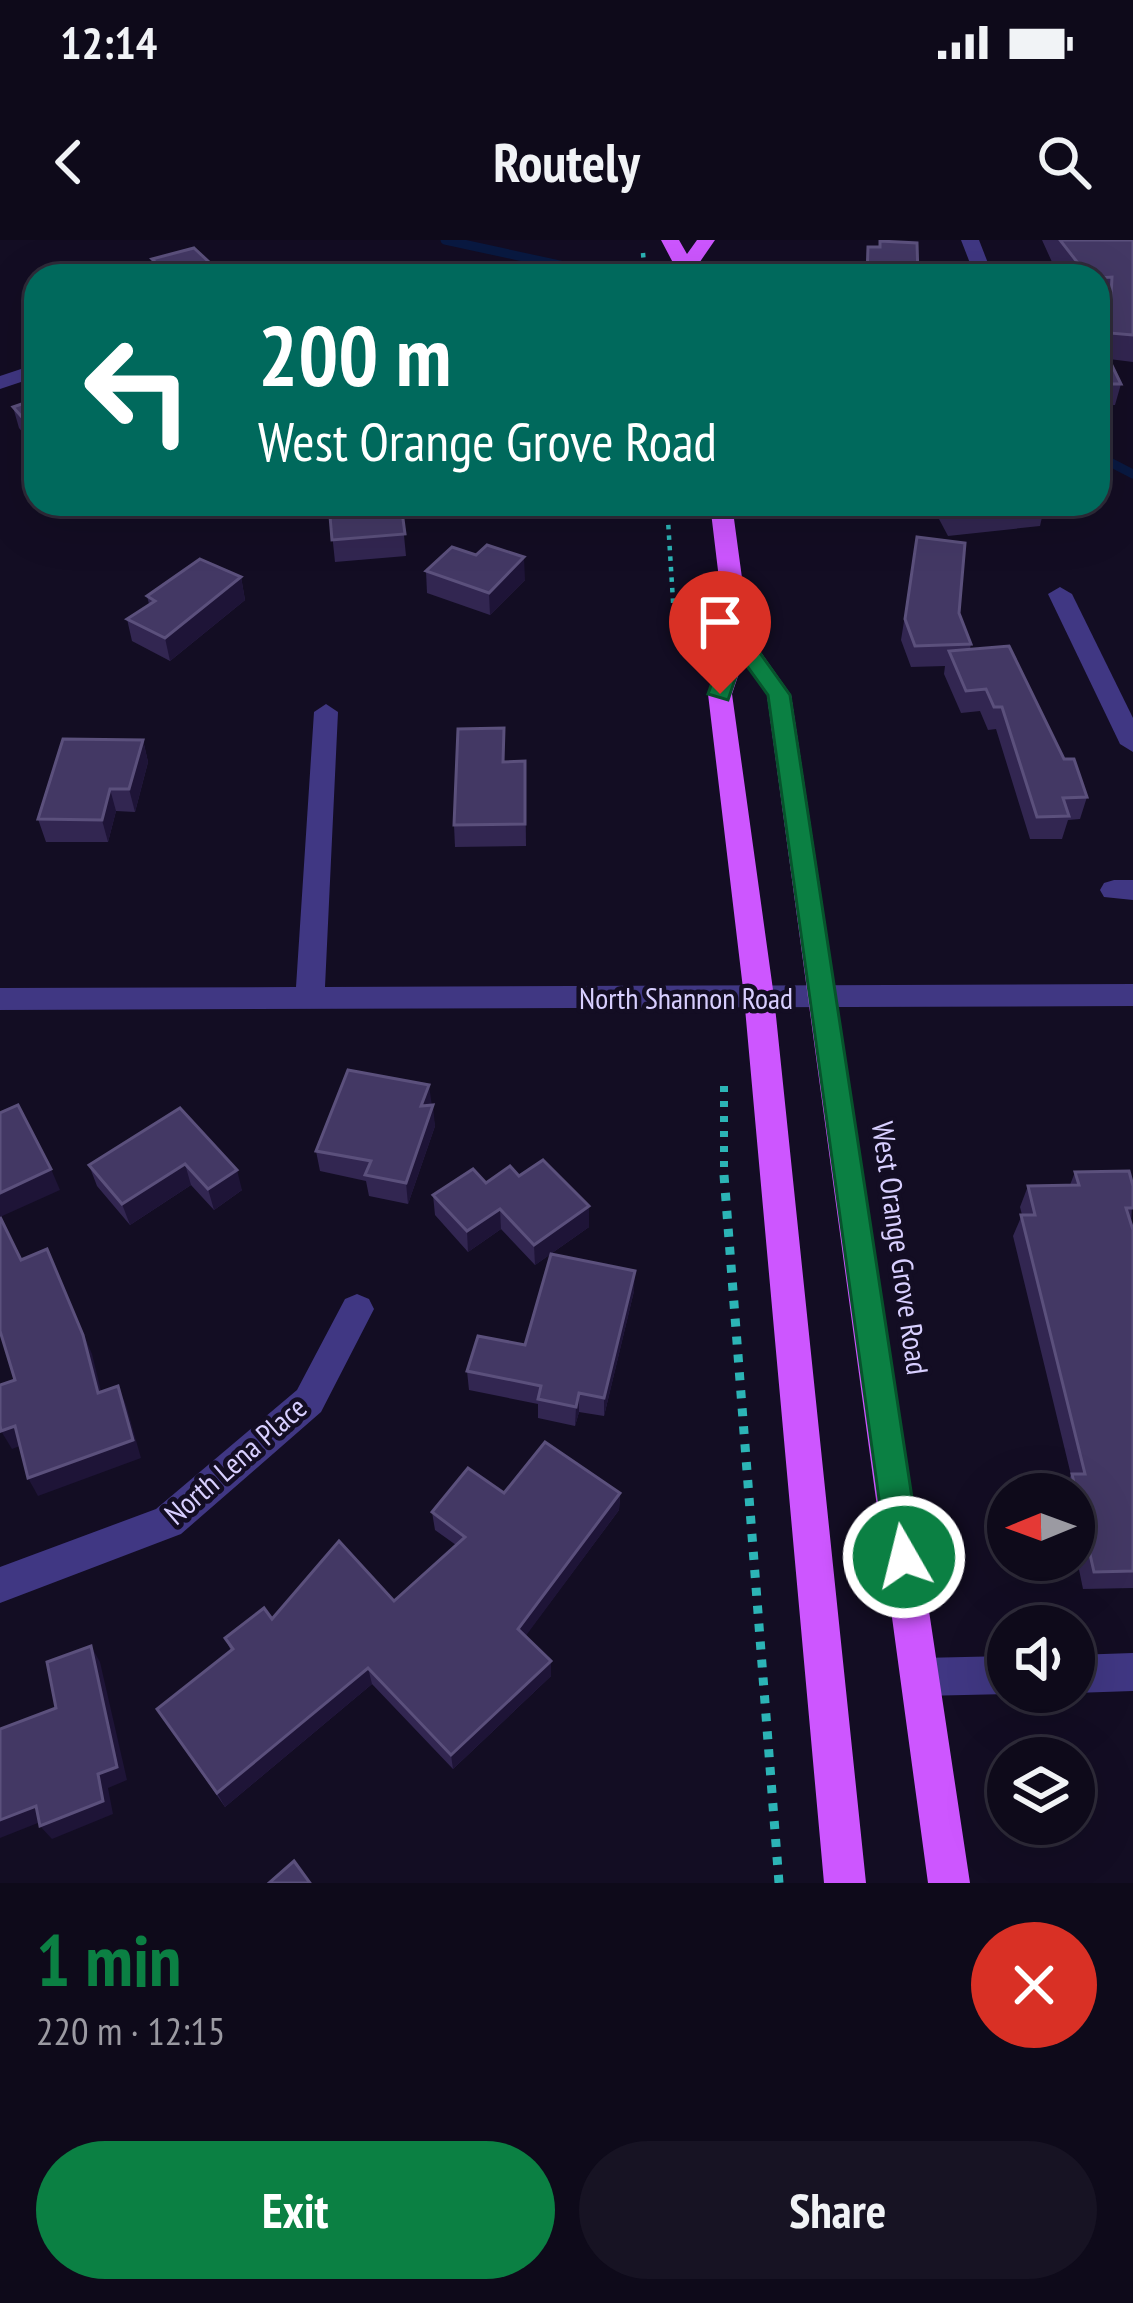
<!DOCTYPE html>
<meta charset="utf-8">
<style>
:root{--surface:#0e0a1a;--page:#171323;--text:#f1f3f6;--muted:#9b9aa2;--line:#2e2b39;--accent:#0b8043}
body{margin:0;font-family:"PT Sans Narrow",sans-serif;background:var(--page);color:var(--text);height:100vh;display:flex;flex-direction:column;font-size:45px;white-space:nowrap}
*{box-sizing:border-box;margin:0}
p{font-size:39px;color:var(--muted)}
.icon{flex:none;width:66px;height:66px;fill:none;stroke:currentColor;stroke-width:2;stroke-linecap:round;stroke-linejoin:round}
.map{position:relative;height:1643px;overflow:hidden}
.sheet{display:flex;flex-direction:column;background:var(--surface);flex:1}
.sheet>*{flex:none}
.guide{position:absolute;left:24px;top:24px;width:1086px;height:252px;border-radius:36px;box-shadow:0 12px 48px #0002,0 0 0 3px var(--line);background:#00695c;color:#fff;overflow:hidden}
.needle{width:78px;rotate:269deg}
.tools{position:absolute;left:987px;top:1233px;display:grid;gap:24px}
.tools a{display:grid;place-items:center;width:108px;height:108px;border-radius:50%;background:var(--surface);box-shadow:0 12px 48px #0002,0 0 0 3px var(--line);font-size:60px}
.pin{position:absolute;display:grid;place-items:center;width:102px;height:102px;color:#fff;margin:-123px -51px;border-radius:50% 50% 50% 0;rotate:-45deg;box-shadow:0 0 12px #0007}
.pin .icon{rotate:45deg}
.me{position:absolute;width:132px;margin:-66px;rotate:352deg;stroke-linejoin:round;filter:drop-shadow(0 0 9px #0008)}
.turn{display:flex;align-items:center;gap:42px;height:252px;padding:0 36px;font-size:54px}
.turn .icon{width:156px;height:156px;stroke-width:2.5}
.turn b{display:block;font-size:84px;line-height:102px}
.round{display:grid;place-items:center;flex:none;width:126px;height:126px;border-radius:63px;background:var(--page)}
.headline{display:flex;align-items:center;justify-content:space-between;height:204px;padding:0 36px}
h1{font-size:72px;font-weight:600;line-height:90px;color:var(--accent)}
.cta{display:flex;gap:24px;margin-top:auto;padding:24px 36px}
.cta a{flex:1;height:138px;border-radius:72px;background:var(--accent);color:#fff;font-size:48px;font-weight:600;line-height:138px;text-align:center}
.cta a+a{background:var(--page);color:var(--text)}
.status{display:flex;justify-content:space-between;align-items:center;height:84px;padding:0 60px;background:var(--surface);direction:ltr}
.status svg{height:33px;fill:currentColor}
header{display:flex;justify-content:space-between;align-items:center;height:156px;padding:0 36px;background:var(--surface);font-size:54px;font-weight:600}
.map>svg:first-child{display:block}
.lines{fill:none;stroke-linecap:round;stroke-linejoin:round}
.stream{stroke:#091941;stroke-width:9}
.path-far2{stroke:#2cb4b6;stroke-width:4.5;stroke-dasharray:4.5 6;stroke-linecap:butt}
.path-far1{stroke:#2cb4b6;stroke-width:8;stroke-dasharray:6 9;stroke-linecap:butt}
.path{stroke:#2cb4b6;stroke-width:9;stroke-dasharray:8 10;stroke-linecap:butt}
.minor{fill:#403783;fill-rule:evenodd}
.major{fill:#cd56ff;fill-rule:evenodd}
.wall{fill:#322651}
.shaded-wall{fill:#1e1437}
.building{fill:#433864;stroke:#5b507c;stroke-width:3}
.route{fill:#0b8043;stroke:#07532c;stroke-width:3}
.labels{text-anchor:middle;dominant-baseline:central;stroke-width:9;stroke-linejoin:round;paint-order:stroke}
.street-label{font-size:30px;fill:#d8cfff;stroke:#130d23}
</style>
<div class="status"><b>12:14</b><svg viewBox="0 0 49 12"><path d="M0 12V9h3v3zM5 12V6h3v6zM10 12V3h3v9zM15 12V0h3v12zM26 1h20v11H26zM47 4h2v5h-2z"/></svg></div>
<header><svg class="icon" aria-label="back" viewBox="0 0 24 24"><path d="M15 5l-7 7 7 7"/></svg>Routely<svg class="icon" aria-label="search" viewBox="0 0 24 24"><circle cx="10" cy="10" r="6"/><path d="M15 15l6 6"/></svg></header>
<div class="map">
<svg width="1133" height="1643" viewBox="0 0 1133 1643">
<rect width="100%" height="100%" fill="#130d23"/>
<g class="lines">
<g class="stream">
<polyline points="445,0 610,36"/>
<polyline points="1098,216 1133,234"/>
</g>
<g class="path-far2">
<polyline points="643,13 645,36"/>
<polyline points="667,264 674,377"/>
</g>
<polyline class="path-far1" points="724,846 724,938"/>
<polyline class="path" points="724,935 779,1643"/>
<g class="minor">
<polygon points="961,0 979,0 993,36 975,36"/>
<polygon points="36,124 36,137 0,149 0,136"/>
<polygon points="1060,347 1072,354 1133,478 1133,512 1120,504 1048,354"/>
<polygon points="326,464 338,472 325,747 1133,744 1133,766 0,770 0,748 296,747 314,472"/>
<polygon points="1114,640 1133,640 1133,660 1104,657 1100,650 1104,643"/>
<polygon points="357,1054 369,1059 374,1069 321,1172 181,1294 0,1363 0,1327 156,1269 297,1150 345,1059"/>
<polygon points="1133,1413 1133,1451 1074,1453 1071,1452 1074,1415"/>
<polygon points="1008,1416 1008,1452 1014,1452 1008,1454 921,1456 907,1451 902,1437 907,1423 921,1418"/>
</g>
<g class="major">
<polygon points="661,0 679,0 687,14 697,0 715,0 695,29 698,36 680,36"/>
<polygon points="710,264 732,264 750,397 791,455 970,1643 928,1643 767,455 743,421 732,454 774,757 866,1643 824,1643 744,757 708,454 726,397"/>
</g>
</g>
<g class="wall">
<polygon points="1042,0 1133,0 1133,122 1109,119 1121,144 1115,165 1098,166 1098,110 1103,110 1106,62 1098,62 1098,36 1062,36 1052,22"/>
<polygon points="152,19 224,36 156,36"/>
<polygon points="36,159 36,208 19,188 13,167"/>
<polygon points="329,264 401,264 406,316 335,322"/>
<polygon points="931,264 1045,264 1040,286 948,296"/>
<polygon points="914,318 959,373 971,404 970,409 1064,519 1087,557 1080,579 1068,580 1062,599 1030,599 996,489 988,490 980,471 961,473 944,434 945,426 911,427 901,400"/>
<polygon points="426,331 525,340 490,375 427,353"/>
<polygon points="241,337 245,360 170,421 132,401 127,379 149,364 147,356"/>
<polygon points="143,500 148,522 135,572 116,571 108,602 46,602 38,579"/>
<polygon points="525,521 526,606 455,607 454,585 505,522"/>
<polygon points="431,865 435,886 408,964 369,956 366,941 320,931 316,911"/>
<polygon points="180,868 242,950 214,970 191,945 130,985 97,946 89,925"/>
<polygon points="1075,932 1133,946 1131,985 1133,990 1133,1348 1083,1349 1074,1305 1074,1254 1063,1254 1062,1252 1071,1235 1013,996 1022,975 1020,967 1028,946 1070,945"/>
<polygon points="519,936 589,987 535,1025 501,989 468,1012 435,975 433,955"/>
<polygon points="634,1051 604,1176 579,1172 575,1186 538,1178 538,1164 469,1150 467,1131 525,1105"/>
<polygon points="504,1253 620,1253 619,1270 525,1396 551,1421 551,1436 453,1529 372,1444 225,1567 157,1469 231,1411 225,1398 272,1379 394,1361 456,1305 435,1290 432,1272"/>
</g>
<g class="shaded-wall">
<polygon points="524,317 525,340 490,375 489,353"/>
<polygon points="241,337 245,360 170,421 165,398"/>
<polygon points="143,500 148,522 135,572 129,549"/>
<polygon points="110,549 116,571 108,602 102,580"/>
<polygon points="429,845 432,866 421,866"/>
<polygon points="433,865 435,886 408,964 406,943"/>
<polygon points="185,924 191,945 130,985 122,964"/>
<polygon points="51,929 60,950 0,977 0,953"/>
<polygon points="237,930 242,950 214,970 208,949"/>
<polygon points="589,966 589,987 535,1025 534,1005"/>
<polygon points="500,969 501,989 468,1012 467,991"/>
<polygon points="47,1009 92,1114 106,1172 98,1153"/>
<polygon points="635,1031 634,1051 604,1176 604,1158"/>
<polygon points="118,1146 126,1165 141,1218 38,1256 28,1238"/>
<polygon points="579,1153 579,1172 575,1186 576,1167"/>
<polygon points="15,1186 25,1204 12,1209 1,1191"/>
<polygon points="620,1253 619,1270 519,1405 518,1389"/>
<polygon points="91,1406 100,1422 127,1540 108,1548 113,1574 52,1599 40,1586 98,1534"/>
<polygon points="551,1421 551,1436 453,1529 451,1515"/>
<polygon points="368,1428 372,1444 225,1567 217,1553"/>
<polygon points="36,1566 48,1579 0,1598 0,1580"/>
</g>
<g class="building">
<polygon points="1060,0 1133,0 1133,95 1109,93 1112,37 1098,38 1098,36 1088,36"/>
<polygon points="880,1 917,3 918,36 867,36 868,7 880,7"/>
<polygon points="194,8 224,36 170,36 152,19"/>
<polygon points="1104,109 1121,144 1098,144 1098,110"/>
<polygon points="36,159 36,193 13,167"/>
<polygon points="329,264 401,264 405,294 332,300"/>
<polygon points="947,264 1044,264 953,274"/>
<polygon points="917,297 965,303 959,373 971,404 915,406 905,379"/>
<polygon points="487,305 524,317 489,353 426,331 452,307 476,315"/>
<polygon points="200,319 241,337 165,398 127,379 155,361 147,356"/>
<polygon points="1009,406 1064,519 1074,519 1087,557 1063,558 1069,576 1037,577 1002,467 994,467 986,449 966,451 949,411"/>
<polygon points="504,488 503,522 525,521 525,584 454,585 458,489"/>
<polygon points="63,499 143,500 129,549 110,549 102,580 38,579"/>
<polygon points="348,830 429,845 421,866 433,865 406,943 365,935 371,921 316,911"/>
<polygon points="18,865 51,929 0,953 0,873"/>
<polygon points="180,868 237,930 208,949 185,924 122,964 89,925"/>
<polygon points="543,920 589,966 534,1005 500,969 467,991 433,955 473,929 486,943 510,926 519,936"/>
<polygon points="1129,931 1133,946 1133,968 1126,968 1133,990 1133,1331 1094,1332 1072,1234 1085,1234 1021,975 1035,975 1028,946 1079,945 1075,932"/>
<polygon points="0,977 21,1020 47,1009 83,1095 98,1153 118,1146 133,1200 28,1238 15,1186 1,1191 0,1185 0,1145 15,1140 0,1091"/>
<polygon points="551,1014 635,1031 604,1158 579,1153 576,1167 538,1159 541,1146 467,1131 478,1096 525,1105"/>
<polygon points="545,1202 620,1253 518,1389 551,1421 451,1515 368,1428 217,1553 157,1469 233,1409 225,1398 264,1368 272,1379 339,1301 394,1361 465,1297 432,1272 468,1228 504,1253"/>
<polygon points="91,1406 117,1527 98,1534 103,1561 40,1586 36,1566 0,1580 0,1489 56,1468 47,1422"/>
<polygon points="294,1621 310,1643 269,1643"/>
</g>
<polygon class="route" points="730,392 745,392 790,455 921,1317 916,1329 904,1333 892,1329 887,1317 768,455 742,419 728,460 708,454"/>
<g class="labels">
<g class="street-label">
<text x="686" y="757">North Shannon Road</text>
<text transform="translate(901 1008) rotate(82)">West Orange Grove Road</text>
<text transform="translate(235 1220) rotate(-41)">North Lena Place</text>
</g>
</g>
</svg>
<div class="tools">
<a><svg class="needle" viewBox="-14 -14 28 28"><path d="M0-13l5 13h-10z" fill="#e53935"/><path d="M0 13l5-13h-10z" fill="#9b9aa2"/></svg></a>
<a><svg class="icon" aria-label="sound" viewBox="0 0 24 24"><path d="M4 9h4l5-4v14l-5-4H4zM17 9q2 3 0 6"/></svg></a>
<a><svg class="icon" aria-label="layers" viewBox="0 0 24 24"><path d="M12 4l9 5-9 5-9-5zM3 14l9 5 9-5"/></svg></a>
</div>
<div class="pin" style="left:720px;top:454px;background:#d93025"><svg class="icon" aria-label="arrive" viewBox="0 0 24 24"><path d="M6 21V4h12l-3 4 3 4H6"/></svg></div>
<svg class="me" style="left:904px;top:1317px" viewBox="-20 -20 40 40"><circle r="17" fill="#0b8043" stroke="#fff" stroke-width="3"/><path d="M0-11L8 9 0 5-8 9z" fill="#fff"/></svg>
<div class="guide">
<div class="turn"><svg class="icon" aria-label="left" viewBox="0 0 24 24"><path d="M17 20v-9H6M10 6l-5 5 5 5"/></svg><div><b>200 m</b>West Orange Grove Road</div></div>
</div>
</div>
<section class="sheet">
<div class="headline"><div><h1>1 min</h1><p>220 m · 12:15</p></div><a class="round" style="background:#d93025;color:#fff"><svg class="icon" aria-label="close" viewBox="0 0 24 24"><path d="M6 6l12 12M18 6L6 18"/></svg></a></div>
<div class="cta"><a>Exit</a><a>Share</a></div>
</section>
